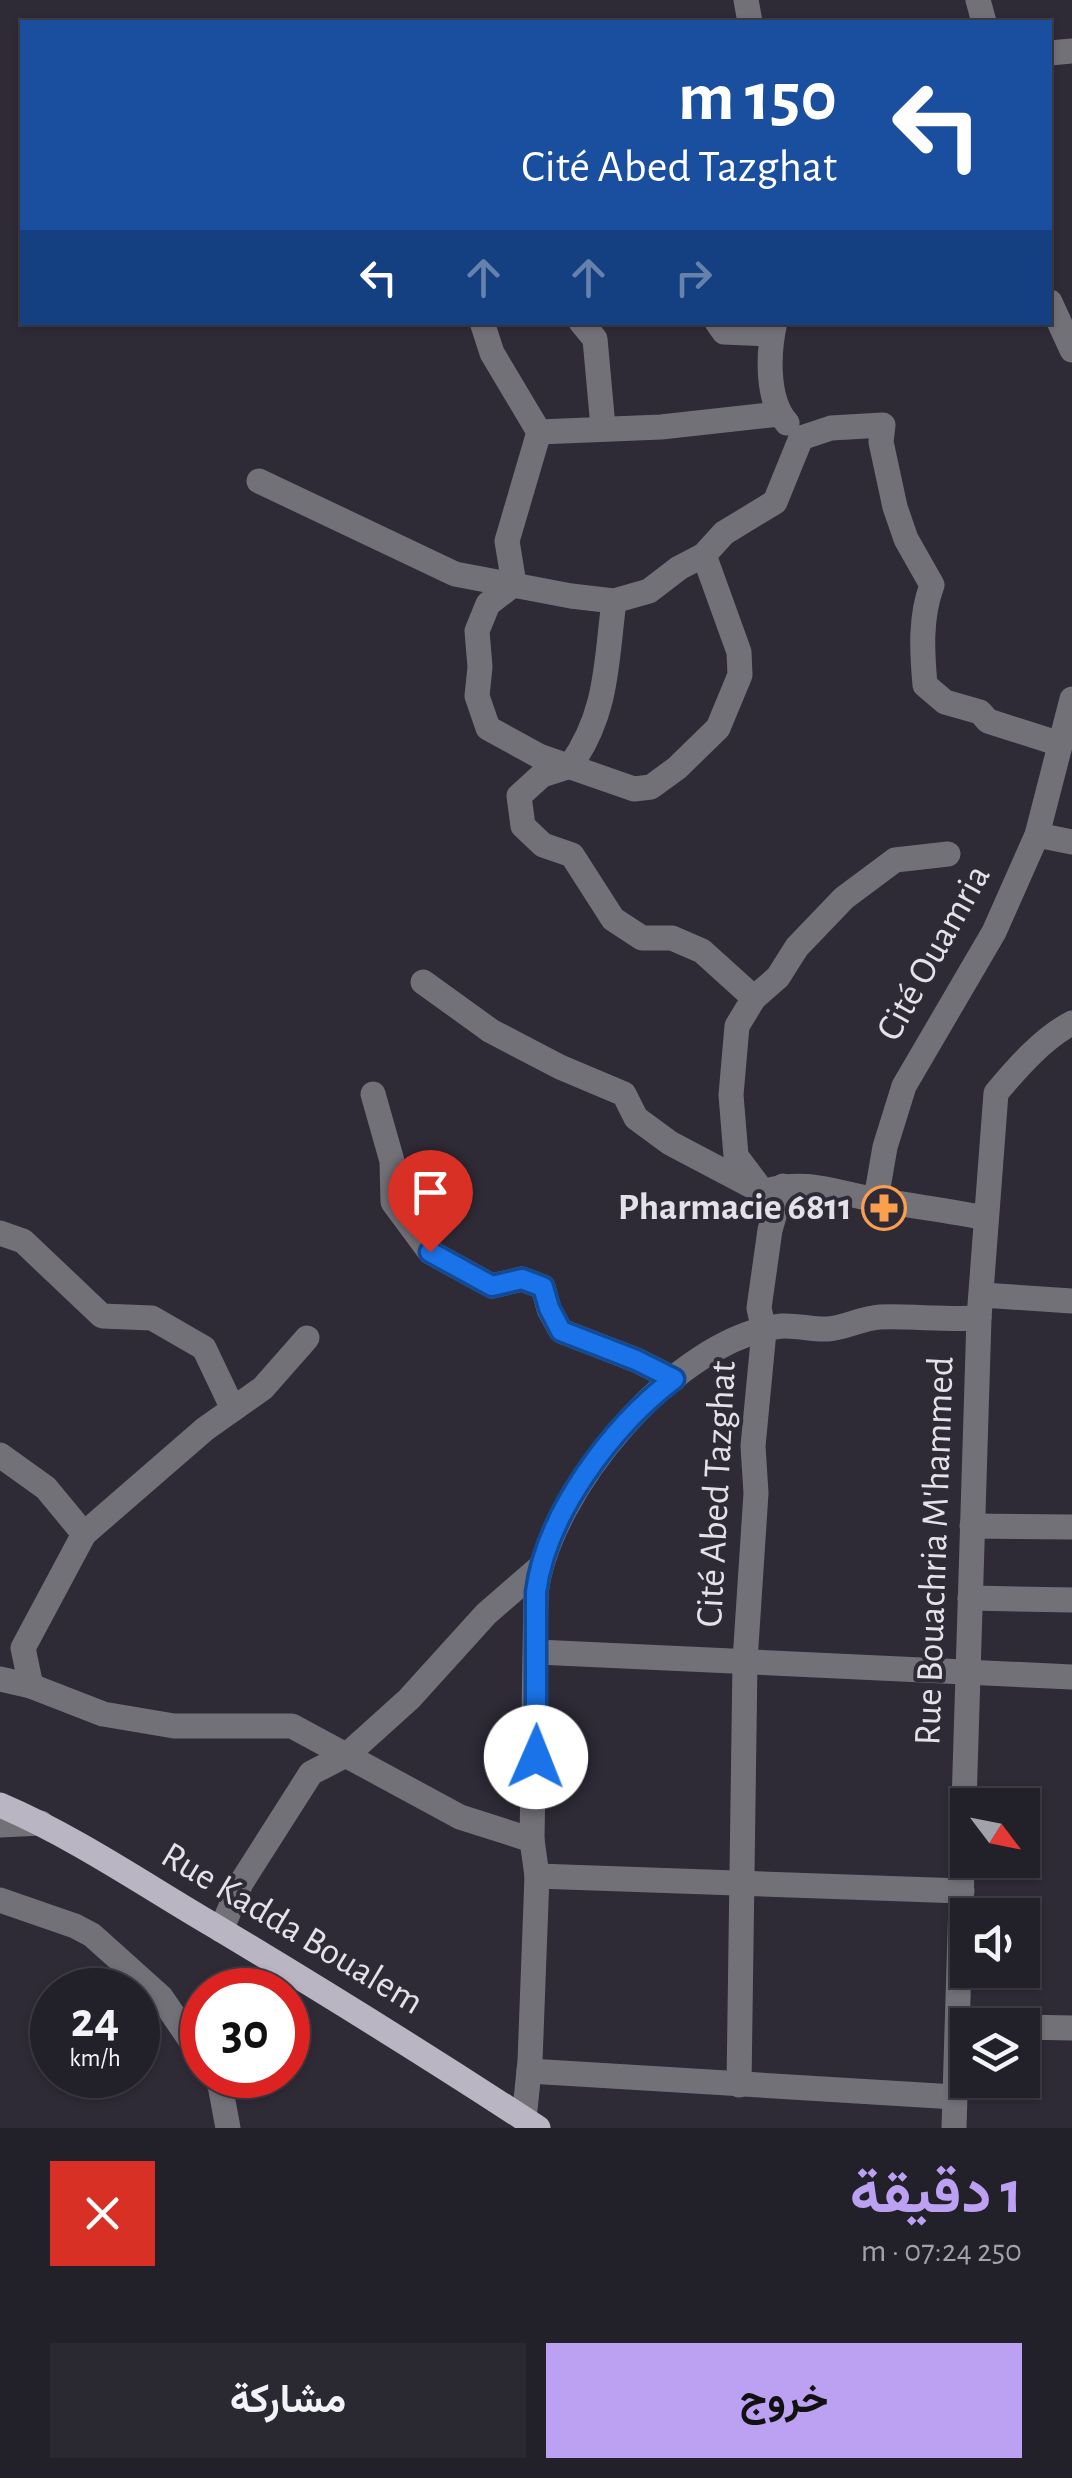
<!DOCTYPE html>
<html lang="ar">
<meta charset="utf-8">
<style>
:root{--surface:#222029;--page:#2a2831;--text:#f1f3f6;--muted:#a2a3a8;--line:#3f3e46;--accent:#bca0f2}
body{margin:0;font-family:"Alegreya Sans",Vazirmatn,sans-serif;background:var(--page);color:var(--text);direction:rtl;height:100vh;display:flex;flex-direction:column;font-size:38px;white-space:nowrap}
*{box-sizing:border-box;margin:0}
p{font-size:32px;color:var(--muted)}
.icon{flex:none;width:55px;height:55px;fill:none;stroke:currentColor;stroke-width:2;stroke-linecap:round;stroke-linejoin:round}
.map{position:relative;height:2128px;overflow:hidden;direction:ltr}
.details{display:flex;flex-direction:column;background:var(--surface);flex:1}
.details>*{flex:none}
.top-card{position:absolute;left:20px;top:20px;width:1032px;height:305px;border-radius:0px;box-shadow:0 2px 8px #0004,0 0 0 2px var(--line);direction:rtl;background:#1a4fa0;color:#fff;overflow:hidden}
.needle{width:65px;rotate:122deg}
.controls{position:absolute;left:950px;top:1788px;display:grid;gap:20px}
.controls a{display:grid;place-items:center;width:90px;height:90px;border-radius:0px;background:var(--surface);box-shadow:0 2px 8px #0004,0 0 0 2px var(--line);font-size:50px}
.speed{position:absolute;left:30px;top:1968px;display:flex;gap:20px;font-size:50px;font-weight:700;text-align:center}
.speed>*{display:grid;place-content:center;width:130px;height:130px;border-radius:50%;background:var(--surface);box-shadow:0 2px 8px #0004,0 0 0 2px var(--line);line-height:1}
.speed small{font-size:25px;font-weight:400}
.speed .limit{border:15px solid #d22;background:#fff;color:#111}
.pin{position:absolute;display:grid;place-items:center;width:85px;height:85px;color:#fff;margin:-102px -42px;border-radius:50% 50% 50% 0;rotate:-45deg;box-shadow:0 0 10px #0007}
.pin .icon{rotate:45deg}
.me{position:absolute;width:110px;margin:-55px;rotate:1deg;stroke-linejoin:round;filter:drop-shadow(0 0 8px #0008)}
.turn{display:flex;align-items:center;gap:35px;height:210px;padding:0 50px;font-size:45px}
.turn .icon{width:130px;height:130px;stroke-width:2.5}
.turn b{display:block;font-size:70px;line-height:85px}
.lanes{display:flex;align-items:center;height:95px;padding:0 50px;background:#0003;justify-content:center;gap:50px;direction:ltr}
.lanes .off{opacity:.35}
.round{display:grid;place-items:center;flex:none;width:105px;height:105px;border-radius:0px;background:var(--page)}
.summary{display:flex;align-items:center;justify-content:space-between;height:170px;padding:0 50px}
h1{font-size:60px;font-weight:700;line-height:75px;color:var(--accent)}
.cta{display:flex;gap:20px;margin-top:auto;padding:20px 50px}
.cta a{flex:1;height:115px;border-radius:0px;background:var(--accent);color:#111;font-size:40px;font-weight:700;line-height:115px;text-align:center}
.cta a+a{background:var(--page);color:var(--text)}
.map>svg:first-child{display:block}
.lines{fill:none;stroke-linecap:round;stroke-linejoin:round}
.minor{stroke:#737178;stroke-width:25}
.major{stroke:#b9b5c2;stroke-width:25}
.route-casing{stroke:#114b97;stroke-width:25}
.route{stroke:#1a73e8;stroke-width:18}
.labels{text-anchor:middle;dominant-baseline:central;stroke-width:8;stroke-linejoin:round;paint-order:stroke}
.street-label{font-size:38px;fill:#e3e1e9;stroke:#2e2b37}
.poi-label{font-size:38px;font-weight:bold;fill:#e3e1e9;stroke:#2e2b37;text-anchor:end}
</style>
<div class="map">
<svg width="1072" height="2128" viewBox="0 0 1072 2128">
<rect width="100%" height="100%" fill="#2e2b37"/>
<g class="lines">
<g class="minor">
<polyline points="746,0 750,22"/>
<polyline points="978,0 984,22"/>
<polyline points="1050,53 1072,51"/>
<polyline points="1050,302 1072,350"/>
<polyline points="482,322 492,353 539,432 507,541 514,584 488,604 477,631 480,667 477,696 488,728 539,756 634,789 651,787 677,768 718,728 740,675 739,652 704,555"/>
<polyline points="581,322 595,339 603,427"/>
<polyline points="717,322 724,332 772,334"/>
<path d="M775 322C768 352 766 400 787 423"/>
<polyline points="539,432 661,427 779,414"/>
<path d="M801 438 831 428 883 425 881 442 895 507 906 539 932 585C920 617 922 651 925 685L945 702 980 712 988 721 1060 744"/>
<polyline points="259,481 455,574 571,596 614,601 649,591 679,568 704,555 724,533 775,502 801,438"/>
<polyline points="570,766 542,775 519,796 523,826 543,845 572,855 613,919 642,938 672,938 702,951 754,998"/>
<path d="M570 766C608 713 606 663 614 601"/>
<polyline points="1037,835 1072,842"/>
<path d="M423 982 491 1031 560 1067 624 1094 636 1118 670 1143 763 1192C801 1180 825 1189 862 1197 903 1205 945 1210 986 1218"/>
<polyline points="373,1094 392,1161 393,1202 430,1252 492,1286 522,1279 543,1287 549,1309 561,1331 636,1360 674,1379"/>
<polyline points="757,1184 736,1156 731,1095 737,1026 754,998 778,977 797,947 844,898 895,860 948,854"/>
<polyline points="876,1199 885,1147 904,1086 994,932 1037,835 1072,699"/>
<polyline points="0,1233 23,1241 102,1316 152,1318 204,1348 233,1409"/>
<polyline points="982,1295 1072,1301"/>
<polyline points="0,1455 46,1488 84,1534"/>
<polyline points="972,1526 1072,1527"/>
<polyline points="970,1598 1072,1600"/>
<polyline points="537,1652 1072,1677"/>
<polyline points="0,1679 31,1686 103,1714 174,1726 292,1726 460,1817 532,1840"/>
<polyline points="31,1686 23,1648 84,1534 205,1429 263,1388 307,1338"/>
<polyline points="0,1825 41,1823"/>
<polyline points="537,1876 962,1891"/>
<polyline points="0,1900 75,1926 92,1935 161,1997 202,2057"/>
<polyline points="221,1930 241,1883 311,1773 348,1754 409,1699 486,1614 539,1568"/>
<polyline points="1022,2027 1072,2028"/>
<polyline points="529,2071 955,2097"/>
<polyline points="214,2075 220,2085 228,2128"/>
<polyline points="739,2085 745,1661 756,1493 753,1446 764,1331 759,1308 770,1230 783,1186"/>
<path d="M524 2119 530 2061 537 1876 532 1840 536 1593C548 1492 676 1337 782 1326 797 1325 813 1330 828 1329 845 1328 862 1318 880 1317 913 1316 946 1320 979 1318"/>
<path d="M954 2128 979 1318 996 1093C1017 1068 1043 1038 1072 1023"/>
</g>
<path class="major" d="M0 1805C75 1837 143 1884 213 1925 323 1991 431 2058 538 2128"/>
</g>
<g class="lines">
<g class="route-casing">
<path id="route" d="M430 1252 492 1286 522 1279 543 1287 549 1308 561 1331 636 1360 674 1379C612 1426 546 1514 536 1592V1757"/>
</g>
<use href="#route" class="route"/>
</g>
<defs>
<g id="pharmacy-ring" transform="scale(2.25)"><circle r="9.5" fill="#2e2b37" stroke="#f99f4d" stroke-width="1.5"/><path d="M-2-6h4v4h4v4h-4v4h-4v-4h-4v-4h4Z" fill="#f99f4d"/></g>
</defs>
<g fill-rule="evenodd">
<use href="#pharmacy-ring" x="884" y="1208"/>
</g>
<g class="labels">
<g class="street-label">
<text transform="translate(934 953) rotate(-61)">Cité Ouamria</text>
<text transform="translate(717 1494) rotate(-87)">Cité Abed Tazghat</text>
<text transform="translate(935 1551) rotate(-88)">Rue Bouachria M'hammed</text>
<text transform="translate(292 1929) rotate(31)">Rue Kadda Boualem</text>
</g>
<g class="poi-label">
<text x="852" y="1208">Pharmacie 6811</text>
</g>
</g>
</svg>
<div class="controls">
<a><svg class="needle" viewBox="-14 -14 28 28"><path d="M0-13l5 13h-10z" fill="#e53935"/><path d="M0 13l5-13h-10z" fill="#a2a3a8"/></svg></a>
<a><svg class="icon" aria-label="sound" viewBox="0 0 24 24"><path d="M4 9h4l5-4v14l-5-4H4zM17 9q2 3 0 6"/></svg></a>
<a><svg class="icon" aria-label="layers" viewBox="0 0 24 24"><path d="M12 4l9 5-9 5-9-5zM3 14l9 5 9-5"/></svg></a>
</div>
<div class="speed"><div>24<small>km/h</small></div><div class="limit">30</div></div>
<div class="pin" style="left:430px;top:1252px;background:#d93025"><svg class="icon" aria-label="arrive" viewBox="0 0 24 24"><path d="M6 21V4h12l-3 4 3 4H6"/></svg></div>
<svg class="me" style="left:536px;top:1757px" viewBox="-20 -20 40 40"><circle r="19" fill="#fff"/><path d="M0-13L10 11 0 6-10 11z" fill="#1a73e8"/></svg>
<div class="top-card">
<div class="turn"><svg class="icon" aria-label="left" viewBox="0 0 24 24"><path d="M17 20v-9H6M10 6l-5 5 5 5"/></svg><div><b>150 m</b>Cité Abed Tazghat</div></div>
<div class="lanes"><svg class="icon" aria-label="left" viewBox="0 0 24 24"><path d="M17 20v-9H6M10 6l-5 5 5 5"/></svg><svg class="icon off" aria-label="ahead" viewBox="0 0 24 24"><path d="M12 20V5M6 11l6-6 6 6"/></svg><svg class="icon off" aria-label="ahead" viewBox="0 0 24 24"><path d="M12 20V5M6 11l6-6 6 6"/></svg><svg class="icon off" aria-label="right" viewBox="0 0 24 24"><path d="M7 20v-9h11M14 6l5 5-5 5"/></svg></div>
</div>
</div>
<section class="details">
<div class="summary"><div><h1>1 دقيقة</h1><p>250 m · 07:24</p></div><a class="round" style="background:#d93025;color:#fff"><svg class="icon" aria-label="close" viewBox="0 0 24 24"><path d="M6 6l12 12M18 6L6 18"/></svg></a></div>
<div class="cta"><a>خروج</a><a>مشاركة</a></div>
</section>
